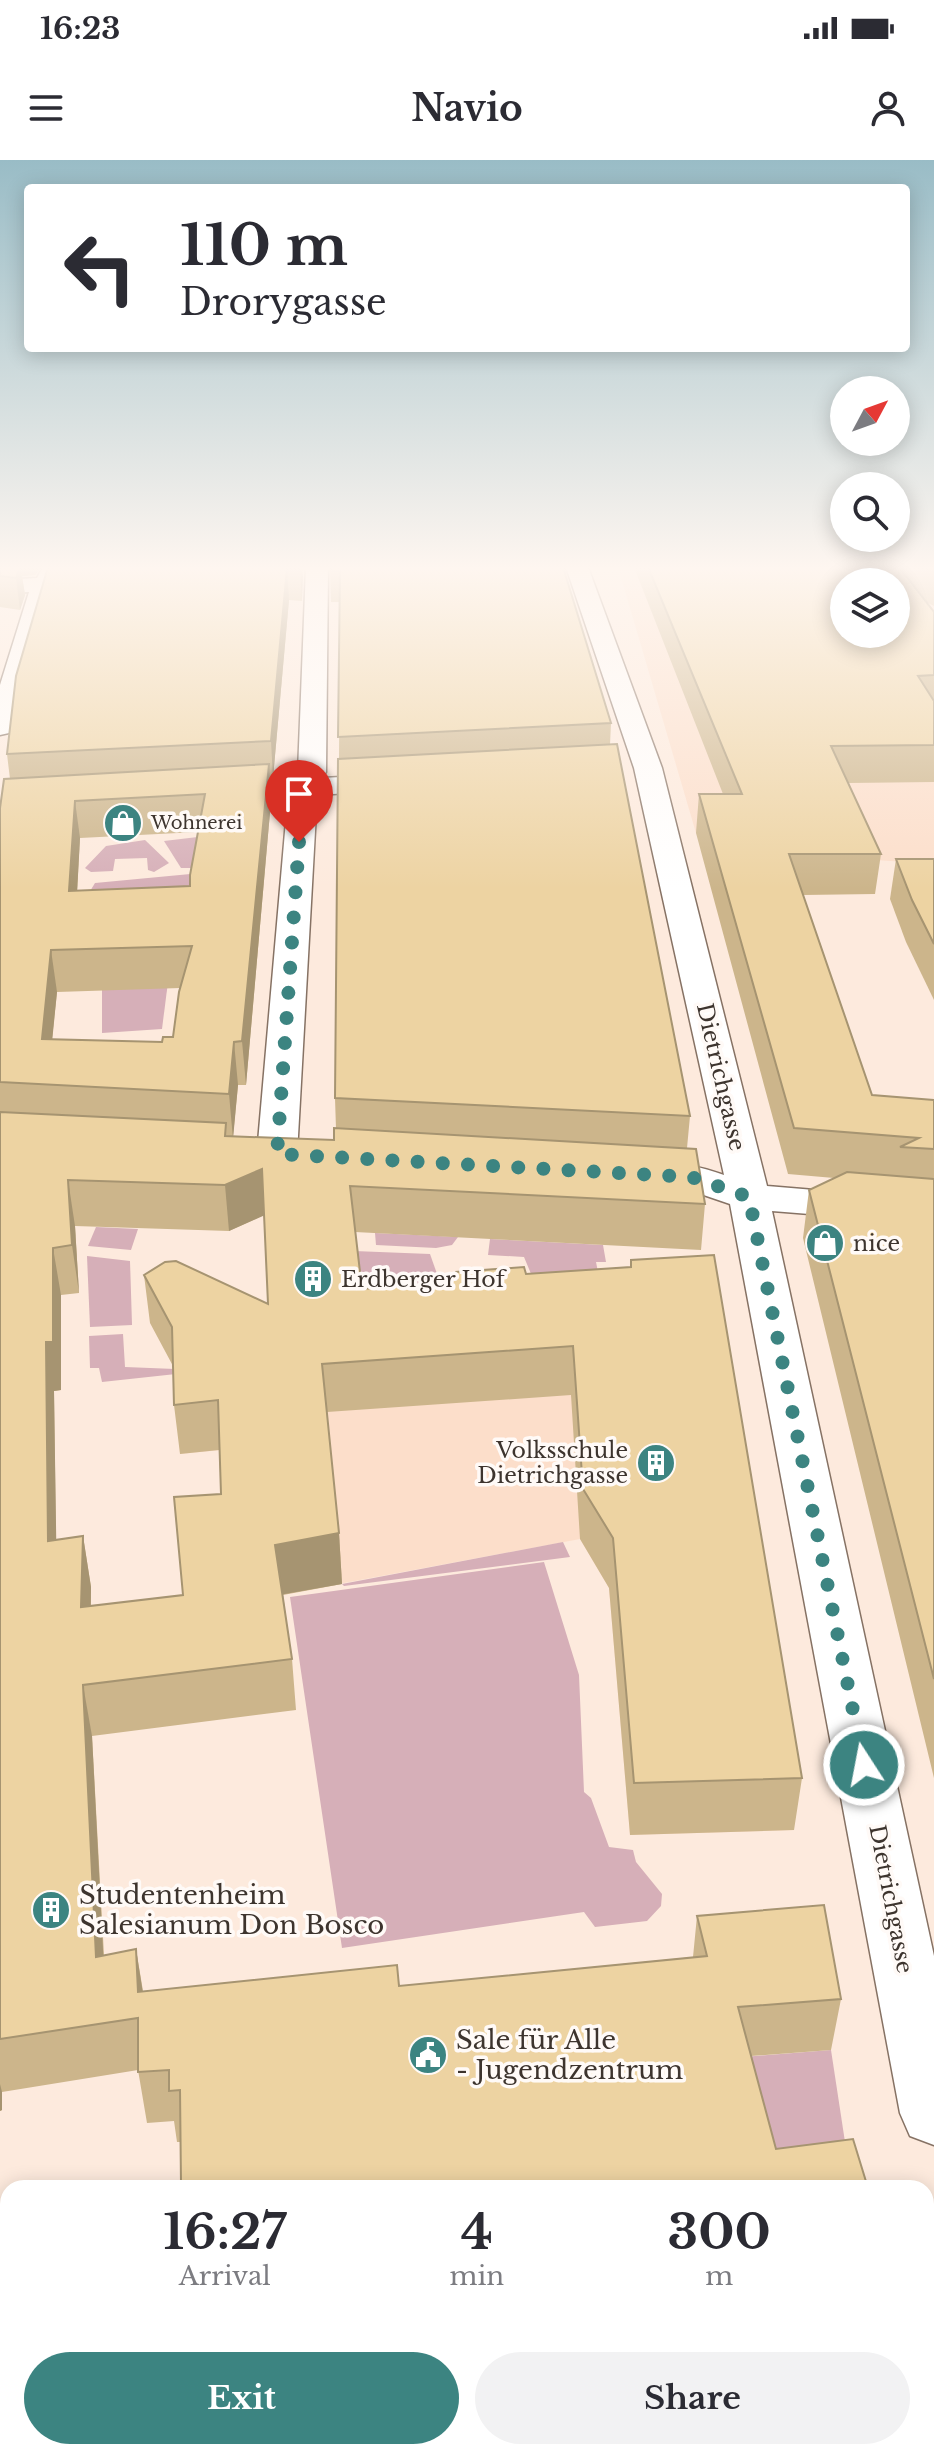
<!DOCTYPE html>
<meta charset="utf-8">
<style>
:root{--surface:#fff;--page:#f2f2f3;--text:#2b2b33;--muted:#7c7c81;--accent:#3c8481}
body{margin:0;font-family:"Libre Baskerville",serif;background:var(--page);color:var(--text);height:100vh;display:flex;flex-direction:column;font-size:30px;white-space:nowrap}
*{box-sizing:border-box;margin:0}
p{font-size:26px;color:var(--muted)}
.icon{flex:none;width:44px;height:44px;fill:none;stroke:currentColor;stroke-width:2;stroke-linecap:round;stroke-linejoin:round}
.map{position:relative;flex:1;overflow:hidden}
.panel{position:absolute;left:0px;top:2020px;width:934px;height:280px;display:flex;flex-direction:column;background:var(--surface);border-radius:24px 24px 0 0;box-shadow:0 4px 20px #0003}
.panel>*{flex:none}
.banner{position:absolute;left:24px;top:24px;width:886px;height:168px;border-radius:8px;box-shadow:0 4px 20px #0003;background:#fff;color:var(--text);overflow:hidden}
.needle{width:52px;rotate:49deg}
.fabs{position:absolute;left:830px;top:216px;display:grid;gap:16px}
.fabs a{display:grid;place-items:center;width:80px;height:80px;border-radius:50%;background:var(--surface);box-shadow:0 4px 20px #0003;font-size:40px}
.pin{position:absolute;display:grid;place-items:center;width:68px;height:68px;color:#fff;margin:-82px -34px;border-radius:50% 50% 50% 0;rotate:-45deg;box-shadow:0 0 8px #0007}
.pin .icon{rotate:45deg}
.me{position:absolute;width:88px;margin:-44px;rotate:349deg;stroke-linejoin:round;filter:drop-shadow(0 0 6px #0008)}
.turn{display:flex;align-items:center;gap:28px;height:168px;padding:0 24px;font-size:36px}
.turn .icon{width:104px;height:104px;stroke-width:2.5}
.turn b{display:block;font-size:56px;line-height:68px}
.eta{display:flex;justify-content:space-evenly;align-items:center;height:136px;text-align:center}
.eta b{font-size:48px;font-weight:800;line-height:56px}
.button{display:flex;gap:16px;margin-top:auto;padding:16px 24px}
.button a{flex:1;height:92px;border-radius:48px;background:var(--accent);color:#fff;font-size:32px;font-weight:800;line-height:92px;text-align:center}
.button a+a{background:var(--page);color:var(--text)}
.status{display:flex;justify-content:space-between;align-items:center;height:56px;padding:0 40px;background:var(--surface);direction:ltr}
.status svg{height:22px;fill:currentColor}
header{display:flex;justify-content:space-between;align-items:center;height:104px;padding:0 24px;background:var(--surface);font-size:36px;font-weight:800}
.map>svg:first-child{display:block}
.built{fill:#fcdeca;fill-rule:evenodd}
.green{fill:#d6afb8}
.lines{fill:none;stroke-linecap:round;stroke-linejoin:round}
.minor-casing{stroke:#867264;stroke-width:3}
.minor{fill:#fff;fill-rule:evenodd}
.wall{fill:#ccb58b;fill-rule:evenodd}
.shaded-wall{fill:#a69471}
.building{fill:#edd3a2;stroke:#a69471;stroke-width:2;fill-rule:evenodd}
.route{stroke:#3c8481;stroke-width:14;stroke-dasharray:0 25.2}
.labels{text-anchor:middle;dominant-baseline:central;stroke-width:7;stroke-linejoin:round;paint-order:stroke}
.far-poi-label{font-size:18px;fill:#3d342e;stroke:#fffaf7;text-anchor:start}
.street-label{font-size:22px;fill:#3d342e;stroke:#fffaf7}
.poi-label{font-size:22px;fill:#3d342e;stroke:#fffaf7;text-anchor:start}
.near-poi-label{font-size:26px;fill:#3d342e;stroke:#fffaf7;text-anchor:start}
</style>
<div class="status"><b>16:23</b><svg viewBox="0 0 49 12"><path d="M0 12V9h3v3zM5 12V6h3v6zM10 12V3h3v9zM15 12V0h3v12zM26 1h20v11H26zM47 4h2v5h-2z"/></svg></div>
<header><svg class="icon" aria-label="menu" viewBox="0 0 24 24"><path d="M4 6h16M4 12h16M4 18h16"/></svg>Navio<svg class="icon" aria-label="person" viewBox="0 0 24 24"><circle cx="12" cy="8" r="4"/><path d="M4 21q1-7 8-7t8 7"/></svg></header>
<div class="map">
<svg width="934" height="2300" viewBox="0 0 934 2300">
<rect width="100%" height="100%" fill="#fdeadd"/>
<g class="built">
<path d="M618 407H934V704L818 696 738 673H696ZM844 422H896V474H844Z"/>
<polygon points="715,1176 794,1670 630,1675 609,1428 580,1379 226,1445 222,1290 180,1294 178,1237"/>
</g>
<g class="green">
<polygon points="206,676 201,708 181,708 164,681"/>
<polygon points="145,680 169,703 154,712 148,710 147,698 115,699 113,711 91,712 85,708 106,686"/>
<polygon points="201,713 199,726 78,751 95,723"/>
<polygon points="168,822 162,869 102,873 102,825"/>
<polygon points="96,1067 138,1069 131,1090 88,1086"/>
<polygon points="375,1073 458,1077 452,1085 436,1088 376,1085"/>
<polygon points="490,1079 603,1085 606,1102 596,1102 599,1117 534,1121 524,1097 488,1095"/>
<polygon points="354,1091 430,1094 442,1128 355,1151"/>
<polygon points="87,1096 130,1101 132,1165 90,1167"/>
<polygon points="123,1174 125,1207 175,1209 176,1214 102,1222 99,1208 90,1208 89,1176"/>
<polygon points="563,1382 570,1397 344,1426 342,1424"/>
<polygon points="544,1402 579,1515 584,1632 591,1638 609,1687 633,1690 636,1702 662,1734 661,1746 647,1761 595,1767 584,1752 342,1788 290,1437"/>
<polygon points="831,1890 852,2028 764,2028 731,1898"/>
</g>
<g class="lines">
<g class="minor-casing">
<g id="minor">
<polygon points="43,407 65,407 62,417 104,414 115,421 104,428 51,431 13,567 9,573 0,575 0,525 29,432 0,434 0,420 37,418"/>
<polygon points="306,407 328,407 326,612 322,618 398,614 408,616 412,622 408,628 398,630 317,635 297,994 291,1002 277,1006 263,1002 257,994 288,637 212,641 202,639 198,633 202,627 212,625 293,620 298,612"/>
<path d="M566 407H588L662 608 767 1026 934 1040V1064L772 1051 934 1796V1985L910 1976 900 1953 730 1044 686 1029 626 1022 620 1014 626 1006C658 998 693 1004 724 1015L634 608Z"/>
<rect x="926" y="2172" width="8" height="76"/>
<polygon points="8,2269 8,2292 129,2292 126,2300 0,2300 0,2272"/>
</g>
</g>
<use href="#minor" class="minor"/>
</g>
<g class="wall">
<polygon points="0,407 41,407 35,415 22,416 25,435 20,450 0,447"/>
<path d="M48 407H302V441L289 440 273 618H270L271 641 246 925H238L233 976 334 980 336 969 335 938 339 599 340 442H331L330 407H563L611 563 610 585 690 956 687 988 705 1044 701 1090 355 1072 362 1129 451 1123V1119H456V1112L526 1114 630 1107 631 1100 802 1618 794 1670 630 1675 609 1428 580 1379 571 1235 327 1252 339 1373 342 1424 283 1435 292 1499 296 1550 92 1576 104 1795 136 1789 143 1831 399 1826 693 1797 697 1756 841 1839 831 1890 751 1896 776 1989 868 2028 181 2025 180 1982H177L174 1961 147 1963 138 1910 2 1932V1950L0 1951V648L10 619 7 594ZM198 672 190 726 77 731 80 678ZM180 828 173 877 162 882 52 879 57 832ZM264 1055 268 1144 144 1115 150 1163 173 1206 174 1245 180 1294 219 1290 221 1334 183 1435 91 1446V1427L83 1376 56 1380 54 1231 61 1230V1135L79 1133 75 1066 229 1071Z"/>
<polygon points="634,407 934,407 934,446 926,442 934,452 934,622 848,623 881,694 875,734 803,735 872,935 934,940 934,1618 803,1078 809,1030 834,1018 788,1014 696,673 699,634 723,634"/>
<polygon points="896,699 934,699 934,840 906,782 890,739"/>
</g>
<g class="shaded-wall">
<polygon points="0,407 41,407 35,415 22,416 25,435 20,450 16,418"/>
<polygon points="300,407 302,407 303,417 302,441"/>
<polygon points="287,408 289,440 273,618 271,581"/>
<polygon points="269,604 271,641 246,925 242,881"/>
<polygon points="75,641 80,678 75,771 69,731"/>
<polygon points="51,790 57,832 48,922 42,879"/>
<polygon points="234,882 238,925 233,979 229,934"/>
<polygon points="262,1009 265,1055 229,1071 225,1025"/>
<polygon points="68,1020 75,1066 79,1133 72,1085"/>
<polygon points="53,1088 61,1135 61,1230 54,1231 57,1431 48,1381 46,1182"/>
<polygon points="339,1373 342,1424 279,1435 275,1385"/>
<polygon points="83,1376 91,1427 90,1498 81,1447"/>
<polygon points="83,1525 92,1576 106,1848 96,1797"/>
<polygon points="136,1789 144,1840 138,1832"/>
<polygon points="0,1924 2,1932 2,1950 0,1951"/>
</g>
<g class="building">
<polygon points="0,407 20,407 16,418 0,416"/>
<polygon points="48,407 300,407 300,409 287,408 271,581 7,594 16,516"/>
<polygon points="330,407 563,407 611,563 338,577 340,411 330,410"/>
<path d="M648 407H899L934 452V515L918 516 934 541V585L831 586 881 694H789L872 935 934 940V989L900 987 919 978 794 968 699 634H742ZM844 422H896V474H844Z"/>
<polygon points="924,407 934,407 934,412"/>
<polygon points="617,584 690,956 335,938 338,599"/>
<path d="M269 604 242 881 234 882 229 934 0 922V648L4 619ZM205 634 190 715V726L69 731 75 641ZM192 786 179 832 173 877H163L162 882 42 879 51 790Z"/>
<polygon points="896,699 934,699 934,784 912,740"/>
<path d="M0 952 226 963 225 976 334 980V968L696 989 705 1044 350 1026 362 1129 452 1123 451 1119H457L456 1112 524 1107 526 1114 631 1107V1100L714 1095 802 1618 634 1623 613 1378 583 1329 573 1186 322 1204 339 1373 275 1385 292 1499 83 1525 96 1797 136 1789 138 1832 397 1805 399 1826 707 1796 697 1756 824 1745 841 1839 738 1847 776 1989 853 1979 868 2028H168L167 2026 181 2025 180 1930 169 1931V1910L138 1912V1858L0 1879ZM262 1009 268 1144 176 1101 165 1102 144 1115 172 1167 174 1245 218 1240 221 1334 174 1337 183 1435 81 1447 83 1376 48 1381 46 1182H53V1088L72 1085 68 1020 225 1025Z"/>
<polygon points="847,1012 934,1019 934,1519 809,1030"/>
<polygon points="751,2292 900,2292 903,2300 680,2300"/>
</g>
<linearGradient id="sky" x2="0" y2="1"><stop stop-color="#99bcc6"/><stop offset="0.56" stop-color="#fef6f0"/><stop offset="1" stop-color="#fef6f0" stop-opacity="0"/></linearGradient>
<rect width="934" height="729" fill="url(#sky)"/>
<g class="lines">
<polyline class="route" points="299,682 277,994 691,1017 749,1037 864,1605"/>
</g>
<defs>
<g id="shop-disc" transform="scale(2)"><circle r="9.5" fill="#3c8481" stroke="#fffaf7"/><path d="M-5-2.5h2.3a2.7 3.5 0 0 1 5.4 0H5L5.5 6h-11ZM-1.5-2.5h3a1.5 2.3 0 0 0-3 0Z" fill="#fff"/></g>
<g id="building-disc" transform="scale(2)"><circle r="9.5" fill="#3c8481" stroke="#fffaf7"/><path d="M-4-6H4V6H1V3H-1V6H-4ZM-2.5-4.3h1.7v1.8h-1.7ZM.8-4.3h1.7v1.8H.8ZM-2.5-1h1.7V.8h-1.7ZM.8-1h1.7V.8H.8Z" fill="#fff"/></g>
<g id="civic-disc" transform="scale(2)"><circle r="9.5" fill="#3c8481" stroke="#fffaf7"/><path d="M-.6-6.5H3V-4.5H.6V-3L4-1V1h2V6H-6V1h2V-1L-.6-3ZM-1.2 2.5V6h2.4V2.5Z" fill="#fff"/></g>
</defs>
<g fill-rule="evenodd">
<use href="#shop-disc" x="123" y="663"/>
<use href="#shop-disc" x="825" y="1083"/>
<use href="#building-disc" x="313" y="1119"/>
<use href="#building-disc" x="656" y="1303"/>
<use href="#building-disc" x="51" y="1750"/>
<use href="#civic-disc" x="428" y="1895"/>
</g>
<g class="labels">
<g class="far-poi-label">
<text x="151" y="663">Wohnerei</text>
</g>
<g class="street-label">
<text transform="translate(721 917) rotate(77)">Dietrichgasse</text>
<text transform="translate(891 1739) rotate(79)">Dietrichgasse</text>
</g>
<g class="poi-label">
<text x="853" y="1083">nice</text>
<text x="341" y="1119">Erdberger Hof</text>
<text x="628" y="1290" text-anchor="end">Volksschule<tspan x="628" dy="25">Dietrichgasse</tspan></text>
</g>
<g class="near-poi-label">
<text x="79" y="1735">Studentenheim<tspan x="79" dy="30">Salesianum Don Bosco</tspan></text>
<text x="456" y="1880">Sale für Alle<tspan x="456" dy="30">- Jugendzentrum</tspan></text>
</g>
</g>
</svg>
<div class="fabs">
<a><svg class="needle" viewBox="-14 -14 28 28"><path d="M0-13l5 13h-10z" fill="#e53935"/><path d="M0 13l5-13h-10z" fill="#7c7c81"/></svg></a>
<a><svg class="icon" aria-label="search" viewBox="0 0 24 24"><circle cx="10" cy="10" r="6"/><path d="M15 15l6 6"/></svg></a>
<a><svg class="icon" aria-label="layers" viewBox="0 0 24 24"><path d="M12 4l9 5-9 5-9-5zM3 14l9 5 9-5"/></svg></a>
</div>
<div class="pin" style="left:299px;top:682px;background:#d93025"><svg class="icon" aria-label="arrive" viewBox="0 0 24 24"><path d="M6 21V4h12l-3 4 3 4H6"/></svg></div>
<svg class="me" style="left:864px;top:1605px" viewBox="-20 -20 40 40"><circle r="17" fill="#3c8481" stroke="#fff" stroke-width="3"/><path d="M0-11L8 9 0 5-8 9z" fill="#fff"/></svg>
<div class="banner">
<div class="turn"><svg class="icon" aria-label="left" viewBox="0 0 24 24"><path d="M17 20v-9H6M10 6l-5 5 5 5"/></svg><div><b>110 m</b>Drorygasse</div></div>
</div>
<section class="panel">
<div class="eta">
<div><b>16:27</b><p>Arrival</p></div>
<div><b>4</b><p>min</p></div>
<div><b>300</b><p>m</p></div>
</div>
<div class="button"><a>Exit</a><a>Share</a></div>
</section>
</div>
